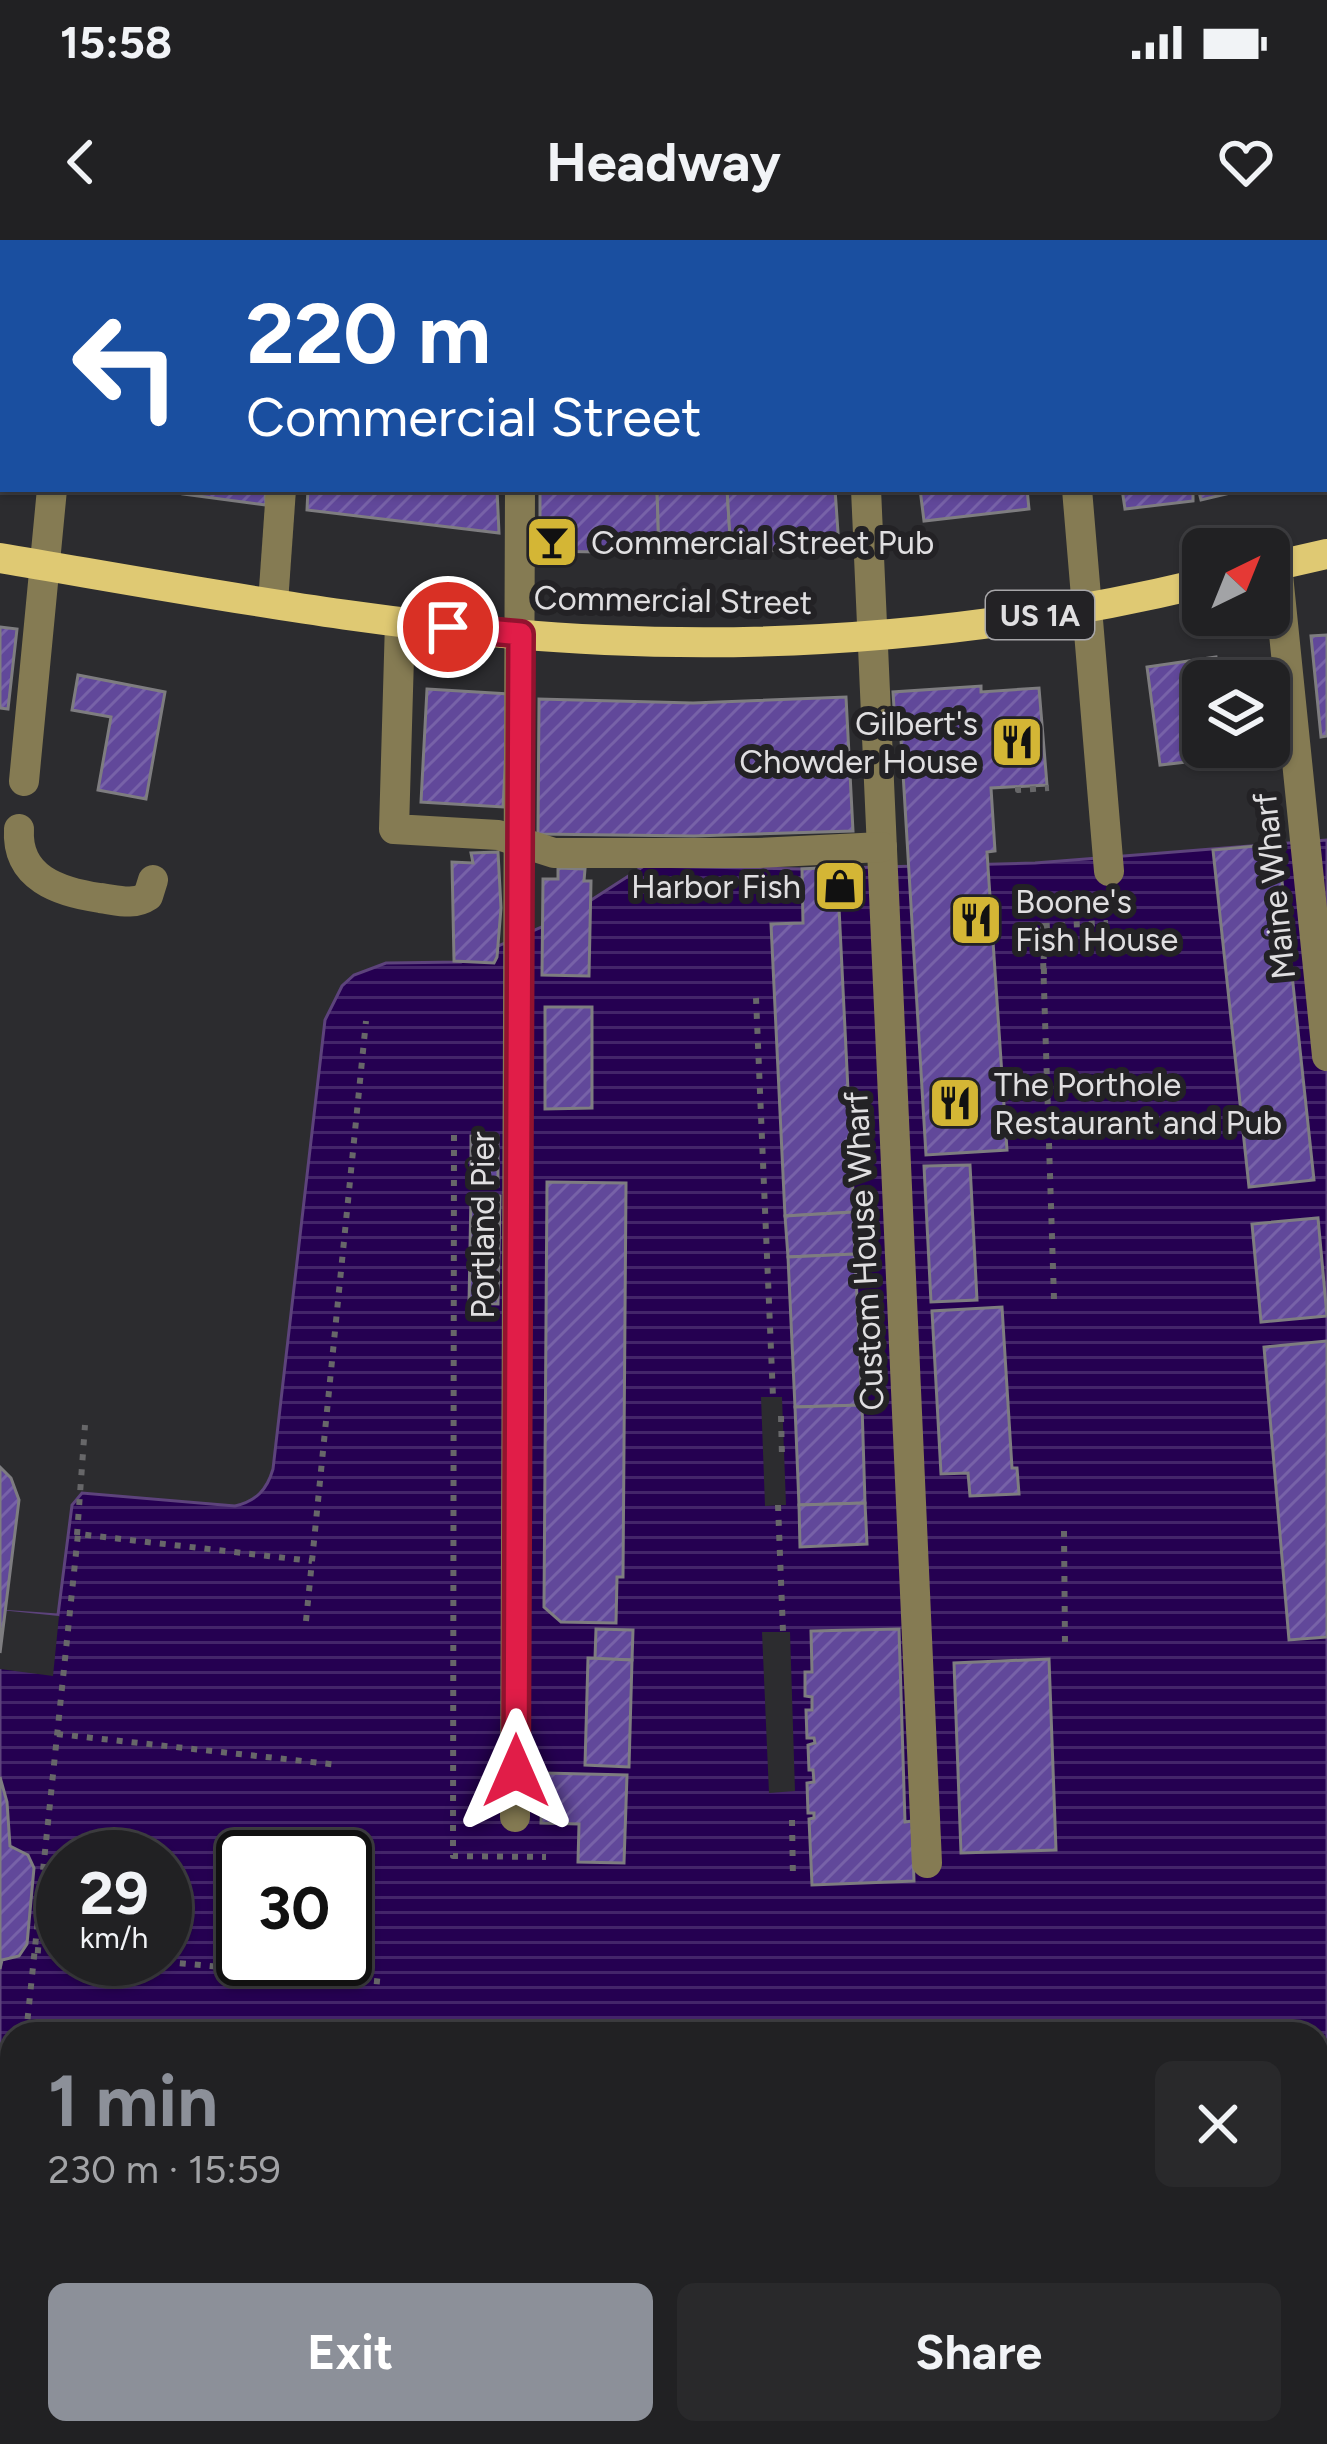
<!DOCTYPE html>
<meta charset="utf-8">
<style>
:root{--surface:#212123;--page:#29292b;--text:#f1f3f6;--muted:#a2a3a6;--line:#3e3e41;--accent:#8c9099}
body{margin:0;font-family:Figtree,sans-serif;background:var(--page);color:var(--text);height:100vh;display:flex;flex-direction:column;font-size:45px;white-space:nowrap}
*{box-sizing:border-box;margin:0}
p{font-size:39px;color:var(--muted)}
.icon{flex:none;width:66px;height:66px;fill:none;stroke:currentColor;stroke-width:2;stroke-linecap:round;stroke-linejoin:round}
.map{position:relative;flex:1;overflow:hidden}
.sheet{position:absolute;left:0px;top:1782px;width:1329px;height:423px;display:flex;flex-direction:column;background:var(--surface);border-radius:36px 36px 0 0;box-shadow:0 3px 9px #0004,0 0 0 3px var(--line)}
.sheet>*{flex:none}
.banner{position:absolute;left:0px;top:0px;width:1329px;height:252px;box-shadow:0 3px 9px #0004,0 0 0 3px var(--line);background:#1a4fa0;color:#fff;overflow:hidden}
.needle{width:78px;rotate:43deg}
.controls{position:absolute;left:1182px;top:288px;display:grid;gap:24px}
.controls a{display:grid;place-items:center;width:108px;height:108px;border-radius:18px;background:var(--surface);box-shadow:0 3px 9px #0004,0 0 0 3px var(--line);font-size:60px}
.speed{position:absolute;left:36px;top:1590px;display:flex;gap:24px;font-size:60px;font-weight:700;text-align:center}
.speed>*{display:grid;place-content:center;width:156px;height:156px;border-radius:50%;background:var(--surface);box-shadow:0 3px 9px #0004,0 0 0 3px var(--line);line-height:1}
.speed small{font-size:30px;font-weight:400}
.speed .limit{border:6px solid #111;border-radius:18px;background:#fff;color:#111}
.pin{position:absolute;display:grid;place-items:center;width:102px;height:102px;color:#fff;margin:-51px;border:6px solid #fff;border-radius:50%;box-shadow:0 3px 12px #0007}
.me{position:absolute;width:132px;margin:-66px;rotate:0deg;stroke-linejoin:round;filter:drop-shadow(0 0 9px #0008)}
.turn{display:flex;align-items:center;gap:42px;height:252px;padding:0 48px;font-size:54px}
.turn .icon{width:156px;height:156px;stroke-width:2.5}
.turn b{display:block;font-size:84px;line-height:102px}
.round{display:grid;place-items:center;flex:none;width:126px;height:126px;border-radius:18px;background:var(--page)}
.summary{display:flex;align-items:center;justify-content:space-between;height:204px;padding:0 48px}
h1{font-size:72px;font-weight:700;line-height:90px;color:var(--accent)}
.primary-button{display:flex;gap:24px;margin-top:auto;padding:24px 48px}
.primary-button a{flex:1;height:138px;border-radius:18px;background:var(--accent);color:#fff;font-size:48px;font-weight:700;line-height:138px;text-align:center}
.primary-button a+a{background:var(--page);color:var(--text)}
.status{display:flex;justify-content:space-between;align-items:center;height:84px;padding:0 60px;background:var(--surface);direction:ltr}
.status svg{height:33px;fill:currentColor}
header{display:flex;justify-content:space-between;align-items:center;height:156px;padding:0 48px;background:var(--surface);font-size:54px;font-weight:700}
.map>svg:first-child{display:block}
.water{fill:url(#water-rules);stroke:#5d437c;stroke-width:3;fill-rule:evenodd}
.pier{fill:#2c2c2f}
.building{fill:url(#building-hatch);stroke:#7e7d80;stroke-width:3}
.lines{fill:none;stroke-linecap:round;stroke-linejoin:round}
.path{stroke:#676769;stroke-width:6;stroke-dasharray:6 9;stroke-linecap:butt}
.minor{stroke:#857b53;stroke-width:30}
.major{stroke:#dfc973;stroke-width:30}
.path-bridge{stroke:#676769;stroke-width:6;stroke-dasharray:6 9;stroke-linecap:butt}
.route-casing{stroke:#92132f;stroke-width:30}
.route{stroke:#e11d48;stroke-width:21}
.labels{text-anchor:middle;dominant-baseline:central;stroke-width:12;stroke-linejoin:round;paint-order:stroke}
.shield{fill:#232225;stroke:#a7a6a9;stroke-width:3}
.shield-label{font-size:30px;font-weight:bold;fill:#e0dfe1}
.poi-label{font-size:33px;fill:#e0dfe1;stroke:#232225;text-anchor:start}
.street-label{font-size:33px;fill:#e0dfe1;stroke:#232225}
</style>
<div class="status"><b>15:58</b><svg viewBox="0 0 49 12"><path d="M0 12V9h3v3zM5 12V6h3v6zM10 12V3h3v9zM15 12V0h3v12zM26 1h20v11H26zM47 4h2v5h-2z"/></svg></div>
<header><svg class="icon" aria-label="back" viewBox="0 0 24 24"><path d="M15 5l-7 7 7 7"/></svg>Headway<svg class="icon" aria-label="heart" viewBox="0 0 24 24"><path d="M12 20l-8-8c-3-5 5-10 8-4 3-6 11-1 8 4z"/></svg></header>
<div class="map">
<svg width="1327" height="2204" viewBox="0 0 1327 2204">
<defs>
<pattern id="water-rules" width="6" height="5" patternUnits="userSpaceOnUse" patternTransform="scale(3)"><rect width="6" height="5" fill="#250051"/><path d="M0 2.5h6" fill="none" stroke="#44256a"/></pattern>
<pattern id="building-hatch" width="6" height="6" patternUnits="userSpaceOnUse" patternTransform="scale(3)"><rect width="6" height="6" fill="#61489a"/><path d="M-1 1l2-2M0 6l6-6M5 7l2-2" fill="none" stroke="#7762a8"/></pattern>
</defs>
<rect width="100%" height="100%" fill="#2c2c2f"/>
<path class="water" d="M1327 600V2204H0V1371L58 1375 72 1265 82 1253 235 1266C256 1261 267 1250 273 1229L325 780 342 746 354 735 386 723 461 722 565 677 644 626 802 629 1035 623ZM63 1617H165V1719H63ZM243 1617H345V1719H243ZM12 1794H1317V2193H12Z"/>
<g class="pier">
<polygon points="761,1157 782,1157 786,1265 765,1266"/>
<polygon points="0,1370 59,1376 53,1436 0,1429"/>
<polygon points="762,1392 790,1392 795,1551 769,1553"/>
</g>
<g class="building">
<polygon points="1106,0 1282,0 1283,3 1106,3"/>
<polygon points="1106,0 1282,0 1283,3 1106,3"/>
<polygon points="184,249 265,249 266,265 183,254"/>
<polygon points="308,249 497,249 499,293 307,270"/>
<polygon points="540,249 657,249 659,313 540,311"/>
<polygon points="657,249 727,249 731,313 659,313"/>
<polygon points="727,249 835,249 839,307 731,313"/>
<polygon points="920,249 1027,249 1029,269 924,281"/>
<polygon points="1122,249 1247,249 1201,260 1199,252 1193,253 1193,261 1125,269"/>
<polygon points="0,387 17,389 8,469 0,468"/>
<polygon points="1327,395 1327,496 1321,497 1311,396"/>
<polygon points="1216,417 1219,441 1203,441 1203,507 1212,507 1213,519 1160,525 1147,427"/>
<polygon points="78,435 165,452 146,559 98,550 111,477 72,470"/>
<polygon points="981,446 981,452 1039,448 1047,545 991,548 995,611 987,612 1007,910 926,915 900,483 895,483 893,452"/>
<polygon points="427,449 509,454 503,567 421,562"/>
<polygon points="846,457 853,591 694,596 538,594 539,459 693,463"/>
<polygon points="1278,604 1314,940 1249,947 1213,610"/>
<polygon points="498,612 501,668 497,717 494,723 454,721 452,622 473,623 471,613"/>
<polygon points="837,627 854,972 785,976 771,684 803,683 802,629"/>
<polygon points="558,628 585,629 584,641 591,641 589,736 542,735 543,639 558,639"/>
<polygon points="545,767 592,767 592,868 545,869"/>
<rect x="471" y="896" width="27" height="50"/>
<polygon points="970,925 977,1060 931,1062 924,926"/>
<polygon points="547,942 626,943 623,1337 617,1337 616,1383 561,1382 544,1367"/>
<polygon points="471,955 500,956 498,1064 469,1063"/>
<polygon points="854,972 855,1014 788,1017 785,976"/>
<polygon points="1318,978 1327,1076 1261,1082 1252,984"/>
<polygon points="855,1014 862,1165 795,1167 788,1017"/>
<polygon points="1002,1067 1012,1228 1017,1228 1019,1254 970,1256 968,1233 941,1234 932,1071"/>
<polygon points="1327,1101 1327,1397 1289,1400 1264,1107"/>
<polygon points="862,1165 865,1263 799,1265 795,1167"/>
<polygon points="0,1227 11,1238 19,1260 0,1413"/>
<polygon points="865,1263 867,1304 800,1307 799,1265"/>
<polygon points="596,1389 633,1390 632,1420 595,1419"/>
<polygon points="899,1389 905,1582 912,1581 914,1641 812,1645 809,1579 814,1578 814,1573 808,1573 807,1543 814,1542 813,1530 809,1530 808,1505 815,1503 814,1498 807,1498 806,1470 812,1470 812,1457 805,1456 805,1432 812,1432 811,1391"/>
<polygon points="588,1418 632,1420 629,1527 585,1525"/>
<polygon points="1049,1419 1056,1610 961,1613 954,1423"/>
<polygon points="543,1533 627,1535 624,1623 578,1622 579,1584 541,1583"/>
<polygon points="0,1537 7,1562 10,1606 28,1615 34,1628 27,1704 19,1716 2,1720 0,1729"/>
</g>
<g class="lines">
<g class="path">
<polyline points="1018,547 1018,550 1049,548"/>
<polyline points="756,758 773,1157"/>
<polyline points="454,895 453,1616 546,1617"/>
<polyline points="1054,1059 1042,686 1108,683"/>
<polyline points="781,1176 782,1217"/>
<polyline points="778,1265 783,1392"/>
<polyline points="1064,1291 1065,1405"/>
<polyline points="77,1295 85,1185"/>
<polyline points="306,1381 366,781"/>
<polyline points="57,1494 339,1525"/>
<polyline points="792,1580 793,1640"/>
<polyline points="35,1710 63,1712"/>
<polyline points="135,1719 384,1742"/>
<polyline points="26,1794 78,1294 312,1321"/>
<polyline points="0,2043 12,1928"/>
<polyline points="0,2125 12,2126"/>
</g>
<g class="minor">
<polyline points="318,0 325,3"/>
<polyline points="585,0 614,3"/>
<polyline points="836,0 836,3"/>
<polyline points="1050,0 1050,3"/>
<polyline points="79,3 80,0"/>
<polyline points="529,3 530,0"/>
<polyline points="921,3 932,0"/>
<polyline points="0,4 3,4"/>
<polyline points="866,249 927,1623"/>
<polyline points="1077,249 1109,631"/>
<polyline points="1277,325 1327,816"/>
<polyline points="273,363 281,249"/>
<polyline points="400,382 394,589 498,595 554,613 758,613 882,607"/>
<polyline points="24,541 52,249"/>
<path d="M19 589C16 638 59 652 100 658 117 660 133 666 148 656L153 640"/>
<polyline points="515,1577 520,249"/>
</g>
<g class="major">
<path d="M0 318C201 352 402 391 605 400 805 409 1008 390 1203 343"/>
<polyline points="1269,327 1327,314"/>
</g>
<polyline class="path-bridge" points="1043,668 1044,736"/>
</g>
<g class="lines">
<g class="route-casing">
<polyline id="route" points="448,387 521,394 516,1531"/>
</g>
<use href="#route" class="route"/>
</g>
<defs>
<g id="bar-square" transform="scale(2.7)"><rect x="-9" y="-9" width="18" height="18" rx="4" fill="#d4b635" stroke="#232225"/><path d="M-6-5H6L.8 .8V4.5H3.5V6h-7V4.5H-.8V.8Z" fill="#111"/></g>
<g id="restaurant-square" transform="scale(2.7)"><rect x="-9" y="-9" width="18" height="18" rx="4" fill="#d4b635" stroke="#232225"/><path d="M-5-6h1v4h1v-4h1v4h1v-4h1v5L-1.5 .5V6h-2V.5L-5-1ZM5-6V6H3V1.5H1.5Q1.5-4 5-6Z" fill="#111"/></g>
<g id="shop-square" transform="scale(2.7)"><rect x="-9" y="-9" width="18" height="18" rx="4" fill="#d4b635" stroke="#232225"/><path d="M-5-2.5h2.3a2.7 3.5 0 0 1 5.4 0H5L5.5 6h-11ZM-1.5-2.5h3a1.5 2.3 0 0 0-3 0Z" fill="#111"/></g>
</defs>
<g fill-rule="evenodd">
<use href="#bar-square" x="552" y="302"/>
<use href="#restaurant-square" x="1017" y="502"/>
<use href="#shop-square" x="840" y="646"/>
<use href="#restaurant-square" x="976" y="680"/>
<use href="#restaurant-square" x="955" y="863"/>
</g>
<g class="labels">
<rect class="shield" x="986" y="351" width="108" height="48" rx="9"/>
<g class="shield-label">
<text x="1040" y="375">US 1A</text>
</g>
<g class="poi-label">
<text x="591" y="302">Commercial Street Pub</text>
<text x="978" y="483" text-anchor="end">Gilbert's<tspan x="978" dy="38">Chowder House</tspan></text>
<text x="801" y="646" text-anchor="end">Harbor Fish</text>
<text x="1015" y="661">Boone's<tspan x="1015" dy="38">Fish House</tspan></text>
<text x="994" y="844">The Porthole<tspan x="994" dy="38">Restaurant and Pub</tspan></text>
</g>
<g class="street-label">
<text transform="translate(673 360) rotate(1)">Commercial Street</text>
<text transform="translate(1274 646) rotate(-96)">Maine Wharf</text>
<text transform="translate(482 985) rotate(-90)">Portland Pier</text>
<text transform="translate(864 1011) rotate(-93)">Custom House Wharf</text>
</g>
</g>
</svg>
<div class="controls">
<a><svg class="needle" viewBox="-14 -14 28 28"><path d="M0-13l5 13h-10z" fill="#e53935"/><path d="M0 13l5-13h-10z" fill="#a2a3a6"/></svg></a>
<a><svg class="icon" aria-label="layers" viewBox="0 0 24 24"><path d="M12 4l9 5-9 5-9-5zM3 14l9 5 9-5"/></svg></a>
</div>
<div class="speed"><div>29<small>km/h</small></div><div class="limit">30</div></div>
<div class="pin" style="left:448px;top:387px;background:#d93025"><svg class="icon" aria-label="arrive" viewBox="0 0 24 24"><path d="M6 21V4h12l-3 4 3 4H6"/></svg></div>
<svg class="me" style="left:516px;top:1531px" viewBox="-20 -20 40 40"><path d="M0-17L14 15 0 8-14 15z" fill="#e11d48" stroke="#fff" stroke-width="4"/></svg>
<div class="banner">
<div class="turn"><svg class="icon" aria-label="left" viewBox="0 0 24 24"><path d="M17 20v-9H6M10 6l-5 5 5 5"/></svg><div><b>220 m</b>Commercial Street</div></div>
</div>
<section class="sheet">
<div class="summary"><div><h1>1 min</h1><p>230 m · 15:59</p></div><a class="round"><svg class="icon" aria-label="close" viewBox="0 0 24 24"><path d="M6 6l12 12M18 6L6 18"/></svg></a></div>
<div class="primary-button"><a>Exit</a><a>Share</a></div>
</section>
</div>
